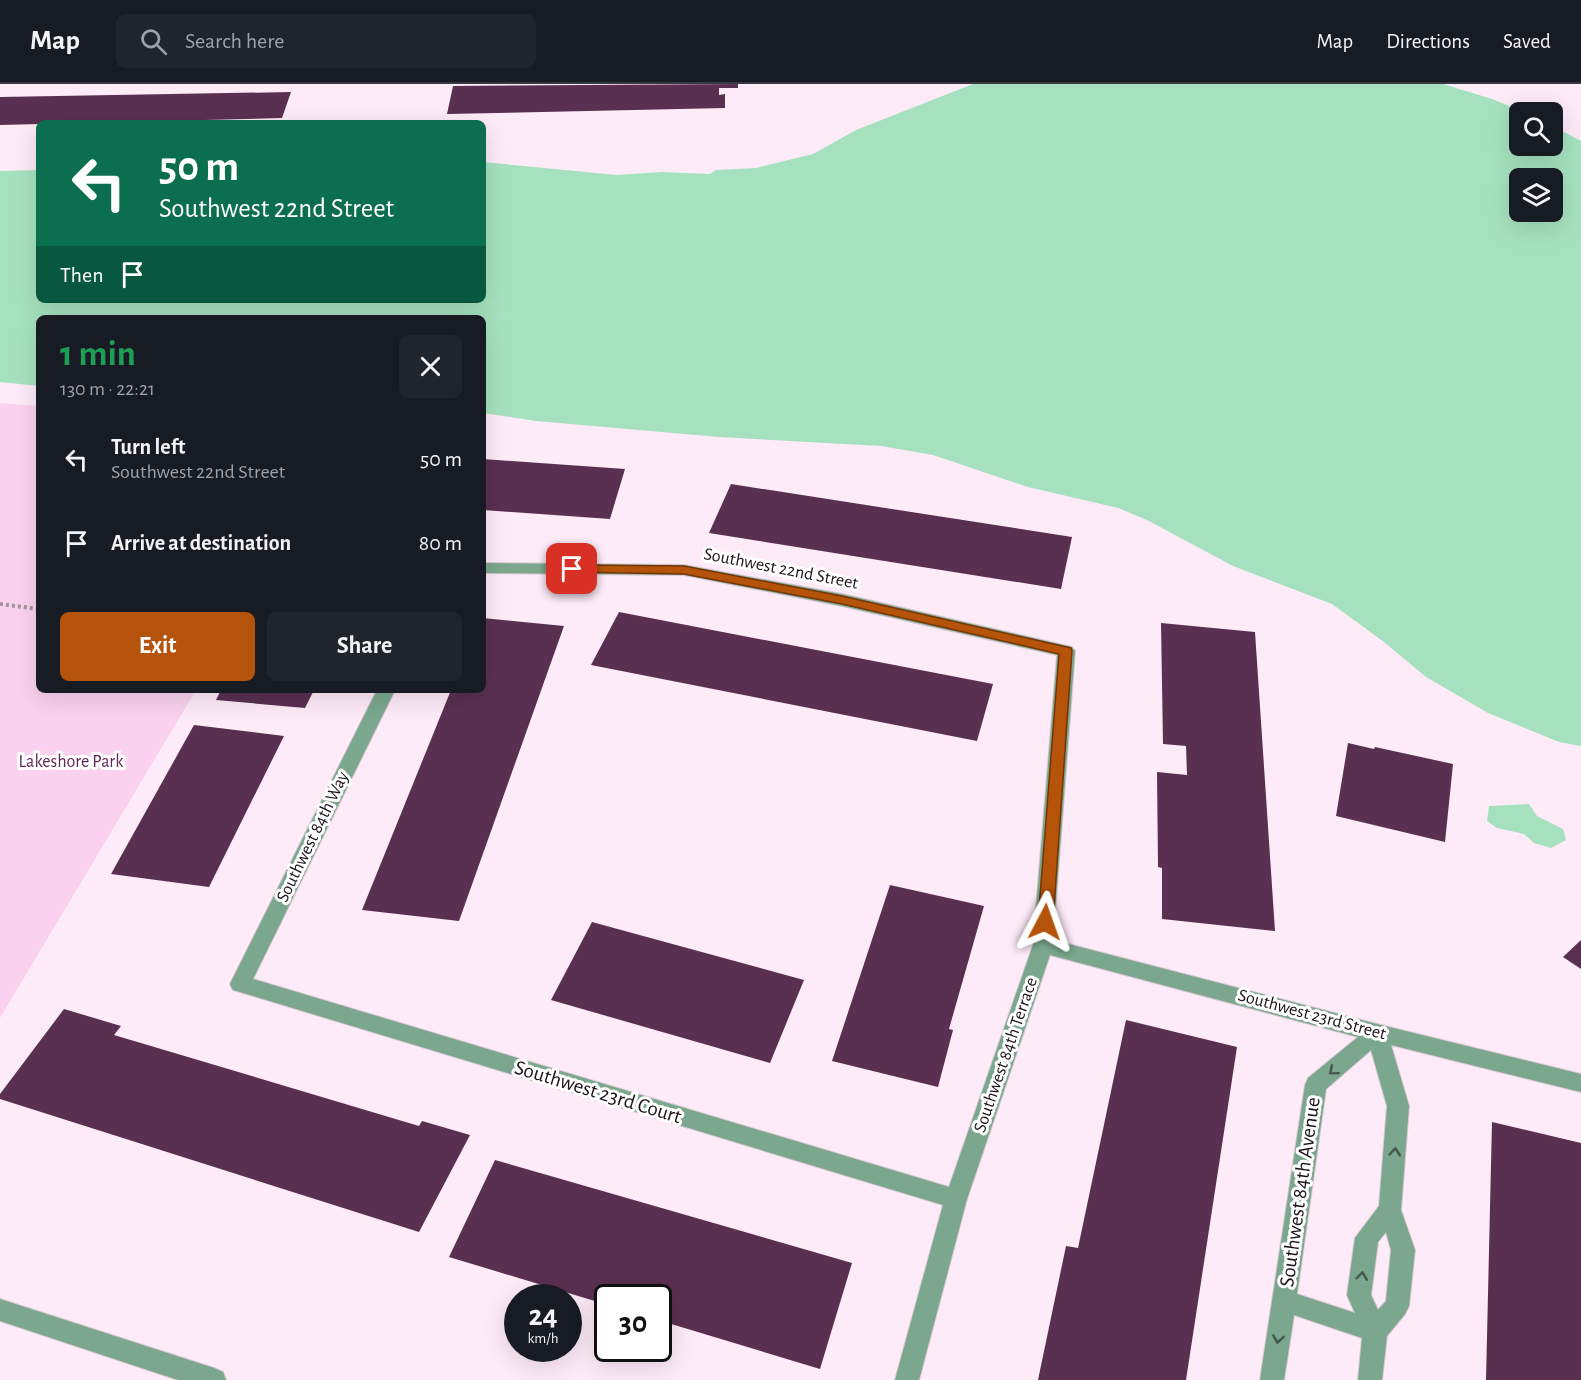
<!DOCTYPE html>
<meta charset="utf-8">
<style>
:root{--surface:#171b24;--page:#20242c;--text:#f1f3f6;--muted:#9ea1a6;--line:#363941;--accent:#b45309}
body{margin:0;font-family:"Alegreya Sans",sans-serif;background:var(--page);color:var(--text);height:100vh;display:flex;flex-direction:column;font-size:22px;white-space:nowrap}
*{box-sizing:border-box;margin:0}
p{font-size:20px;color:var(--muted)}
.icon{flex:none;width:33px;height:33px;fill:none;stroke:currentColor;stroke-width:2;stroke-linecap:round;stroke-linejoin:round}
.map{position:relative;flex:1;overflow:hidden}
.drawer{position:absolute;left:36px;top:231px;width:450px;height:378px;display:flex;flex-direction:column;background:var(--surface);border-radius:9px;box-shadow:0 6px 24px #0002}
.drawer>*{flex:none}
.hud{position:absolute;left:36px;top:36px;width:450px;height:183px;border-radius:9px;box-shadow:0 6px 24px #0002;background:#0b6e4f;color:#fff;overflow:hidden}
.controls{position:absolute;left:1509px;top:18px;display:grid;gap:12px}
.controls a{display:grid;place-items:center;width:54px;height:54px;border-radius:9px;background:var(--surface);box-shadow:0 6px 24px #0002;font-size:30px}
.speed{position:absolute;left:504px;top:1200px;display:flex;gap:12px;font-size:30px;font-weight:700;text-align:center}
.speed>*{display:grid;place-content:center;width:78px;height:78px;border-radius:50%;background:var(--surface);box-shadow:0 6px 24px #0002;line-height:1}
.speed small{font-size:15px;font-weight:400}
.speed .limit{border:3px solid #111;border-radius:9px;background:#fff;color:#111}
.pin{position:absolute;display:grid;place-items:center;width:51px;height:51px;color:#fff;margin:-26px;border-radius:12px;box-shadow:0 3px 9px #0006}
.me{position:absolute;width:66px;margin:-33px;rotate:4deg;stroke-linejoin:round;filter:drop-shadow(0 0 4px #0008)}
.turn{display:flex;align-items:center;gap:21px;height:126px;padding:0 24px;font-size:27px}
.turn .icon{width:78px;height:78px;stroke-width:2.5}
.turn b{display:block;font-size:42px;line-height:51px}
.then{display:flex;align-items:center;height:57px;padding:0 24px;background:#0003;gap:12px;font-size:22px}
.round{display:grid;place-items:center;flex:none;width:63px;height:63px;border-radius:9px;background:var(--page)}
.head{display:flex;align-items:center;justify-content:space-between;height:102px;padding:0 24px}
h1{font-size:36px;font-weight:700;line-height:45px;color:#1e9e55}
.button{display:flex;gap:12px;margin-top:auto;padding:12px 24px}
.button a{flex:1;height:69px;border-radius:9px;background:var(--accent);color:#fff;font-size:24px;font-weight:700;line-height:69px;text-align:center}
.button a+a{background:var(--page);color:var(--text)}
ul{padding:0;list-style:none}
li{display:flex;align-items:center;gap:18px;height:84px;padding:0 24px}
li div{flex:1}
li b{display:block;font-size:22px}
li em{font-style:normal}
header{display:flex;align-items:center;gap:36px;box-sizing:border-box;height:84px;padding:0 30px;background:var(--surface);border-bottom:2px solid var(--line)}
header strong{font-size:28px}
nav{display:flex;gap:33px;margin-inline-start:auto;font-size:21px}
.search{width:420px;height:54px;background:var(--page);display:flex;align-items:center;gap:15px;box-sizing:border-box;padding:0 21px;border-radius:9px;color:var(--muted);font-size:22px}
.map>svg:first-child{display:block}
.green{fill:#fad2ef}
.water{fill:#a6e1bf;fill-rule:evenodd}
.building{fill:#5a3051}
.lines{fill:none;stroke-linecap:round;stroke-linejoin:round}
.street-casing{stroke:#d9c8d4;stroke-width:2}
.path{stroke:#a2949e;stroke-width:4;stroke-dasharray:3 3;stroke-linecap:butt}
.street{fill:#7aa78d;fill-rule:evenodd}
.oneway{stroke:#45564d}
.route{fill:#b45309;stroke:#753606;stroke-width:1.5}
.labels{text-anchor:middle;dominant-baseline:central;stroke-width:6;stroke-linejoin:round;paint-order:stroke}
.street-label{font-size:18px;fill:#1a1318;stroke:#fff}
.park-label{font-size:18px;fill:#612655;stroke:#fff}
.near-street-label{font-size:21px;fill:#1a1318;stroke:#fff}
</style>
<header>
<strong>Map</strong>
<div class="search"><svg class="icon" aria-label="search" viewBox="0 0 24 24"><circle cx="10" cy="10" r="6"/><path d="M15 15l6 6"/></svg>Search here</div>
<nav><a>Map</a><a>Directions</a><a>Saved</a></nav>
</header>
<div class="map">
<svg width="1581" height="1296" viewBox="0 0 1581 1296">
<rect width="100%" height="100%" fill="#fdebf8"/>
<polygon class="green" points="0,319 39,322 39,606 196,606 0,934"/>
<g class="water">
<path d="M973 0H1443L1492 15 1524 28H1520V62H1552L1553 42 1581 57V662L1559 658 1488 629 1426 593 1384 558 1332 520 1233 482 1147 436 1118 424 1028 403 933 371 881 362 719 353 536 337 483 329V234H39V302L0 298V87L39 86V216H483V78L617 91 662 88 710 90 716 86 756 84 813 70 856 46ZM1520 94H1552V128H1520Z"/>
<polygon points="1529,720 1537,732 1563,745 1566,756 1551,764 1534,759 1524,750 1497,744 1487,737 1489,722"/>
</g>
<g class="building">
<polygon points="738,0 738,4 719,4 719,11 725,10 725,24 447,30 453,2"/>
<polygon points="291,8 282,34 0,41 0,13"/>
<polygon points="483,375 625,385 610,435 483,426"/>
<polygon points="731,400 1072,453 1061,505 709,449"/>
<polygon points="619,528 993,600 977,657 591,581"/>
<polygon points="483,534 564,542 459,837 362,826 451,606 483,606"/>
<polygon points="1161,539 1255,548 1275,847 1162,835 1162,784 1158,783 1157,688 1187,691 1186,662 1163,660"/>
<polygon points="221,606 314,606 305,624 216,616"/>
<polygon points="194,641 284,652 209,803 111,790"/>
<polygon points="1348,659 1374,665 1375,663 1453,680 1445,758 1336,732"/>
<polygon points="890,801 984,822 949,945 953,946 938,1003 832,977"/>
<polygon points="592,838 804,896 770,979 551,916"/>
<polygon points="1581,856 1581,885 1563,873"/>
<polygon points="64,925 121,942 114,951 419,1042 422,1037 470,1051 419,1148 0,1015 0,1010"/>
<polygon points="1126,936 1237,963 1186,1296 1038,1296 1066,1162 1078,1164"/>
<polygon points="1492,1038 1581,1059 1581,1296 1486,1296"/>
<polygon points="495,1076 852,1179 820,1285 658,1236 658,1214 608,1214 608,1221 449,1173"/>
</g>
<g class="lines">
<g class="street-casing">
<g id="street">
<path d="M483 479 684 481 842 510 1072 563 1075 567 1053 856 1377 940 1581 990V1008L1391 961 1409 1022 1401 1126 1415 1166 1409 1222 1405 1230 1387 1252 1382 1296H1358L1362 1254 1294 1231 1284 1296H1260L1305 1001 1308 994 1358 953 1050 871 967 1115 919 1296H895L943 1121 240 908 233 906 230 900 377 606H395L253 895 949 1103 1033 861 1057 571 842 522 684 491 483 489ZM1371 966 1387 1022 1379 1122 1355 1154 1347 1211 1355 1229 1297 1210 1326 1005ZM1386 1148 1391 1166 1386 1217 1378 1226 1371 1211 1378 1158Z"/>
<polygon points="0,1215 214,1284 223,1288 226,1296 178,1296 0,1237"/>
</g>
</g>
<polyline class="path" points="0,520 39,525"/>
<use href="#street" class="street"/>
</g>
<defs><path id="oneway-chevron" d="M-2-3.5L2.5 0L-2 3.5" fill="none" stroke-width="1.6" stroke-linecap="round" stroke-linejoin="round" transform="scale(1.5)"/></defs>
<g class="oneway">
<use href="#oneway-chevron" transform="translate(1333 987) rotate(140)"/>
<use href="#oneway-chevron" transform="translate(1395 1068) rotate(-85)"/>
<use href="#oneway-chevron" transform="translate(1362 1192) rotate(-83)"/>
<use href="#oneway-chevron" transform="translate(1278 1255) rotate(99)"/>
</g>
<polygon class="route" points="572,481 684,482 842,512 1071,564 1072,567 1053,838 1051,843 1040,843 1038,838 1059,570 842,520 684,490 568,488 566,485 568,482"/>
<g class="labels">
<g class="street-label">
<text transform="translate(781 485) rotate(11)">Southwest 22nd Street</text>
<text transform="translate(313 753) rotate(-64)">Southwest 84th Way</text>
<text transform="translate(1312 931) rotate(15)">Southwest 23rd Street</text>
<text transform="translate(1006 971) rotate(-71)">Southwest 84th Terrace</text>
</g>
<g class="park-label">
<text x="71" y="678">Lakeshore Park</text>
</g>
<g class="near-street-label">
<text transform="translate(598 1008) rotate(17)">Southwest 23rd Court</text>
<text transform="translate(1300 1108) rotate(-82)">Southwest 84th Avenue</text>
</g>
</g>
</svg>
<div class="controls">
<a><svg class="icon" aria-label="search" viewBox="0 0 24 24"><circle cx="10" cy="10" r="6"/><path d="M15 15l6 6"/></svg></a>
<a><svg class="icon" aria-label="layers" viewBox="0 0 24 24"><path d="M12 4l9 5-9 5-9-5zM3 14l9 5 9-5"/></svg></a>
</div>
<div class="speed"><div>24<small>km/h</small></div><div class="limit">30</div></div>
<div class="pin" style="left:572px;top:485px;background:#d93025"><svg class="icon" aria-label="arrive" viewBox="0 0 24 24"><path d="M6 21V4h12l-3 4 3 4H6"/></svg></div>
<svg class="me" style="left:1045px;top:838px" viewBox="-20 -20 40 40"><path d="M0-17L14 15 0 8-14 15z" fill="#b45309" stroke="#fff" stroke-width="4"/></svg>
<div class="hud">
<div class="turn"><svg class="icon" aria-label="left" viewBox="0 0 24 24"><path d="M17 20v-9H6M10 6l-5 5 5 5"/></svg><div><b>50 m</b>Southwest 22nd Street</div></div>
<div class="then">Then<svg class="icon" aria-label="arrive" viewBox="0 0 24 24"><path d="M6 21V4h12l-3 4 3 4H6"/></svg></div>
</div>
<section class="drawer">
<div class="head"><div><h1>1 min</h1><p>130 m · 22:21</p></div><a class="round"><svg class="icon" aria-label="close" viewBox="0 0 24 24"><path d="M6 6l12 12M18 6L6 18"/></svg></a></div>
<ul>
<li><svg class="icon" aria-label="left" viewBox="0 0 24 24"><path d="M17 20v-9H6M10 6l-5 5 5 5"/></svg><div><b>Turn left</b><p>Southwest 22nd Street</p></div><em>50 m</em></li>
<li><svg class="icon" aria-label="arrive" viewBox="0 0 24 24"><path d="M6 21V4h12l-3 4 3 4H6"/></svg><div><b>Arrive at destination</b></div><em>80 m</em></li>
</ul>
<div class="button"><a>Exit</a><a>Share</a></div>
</section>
</div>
